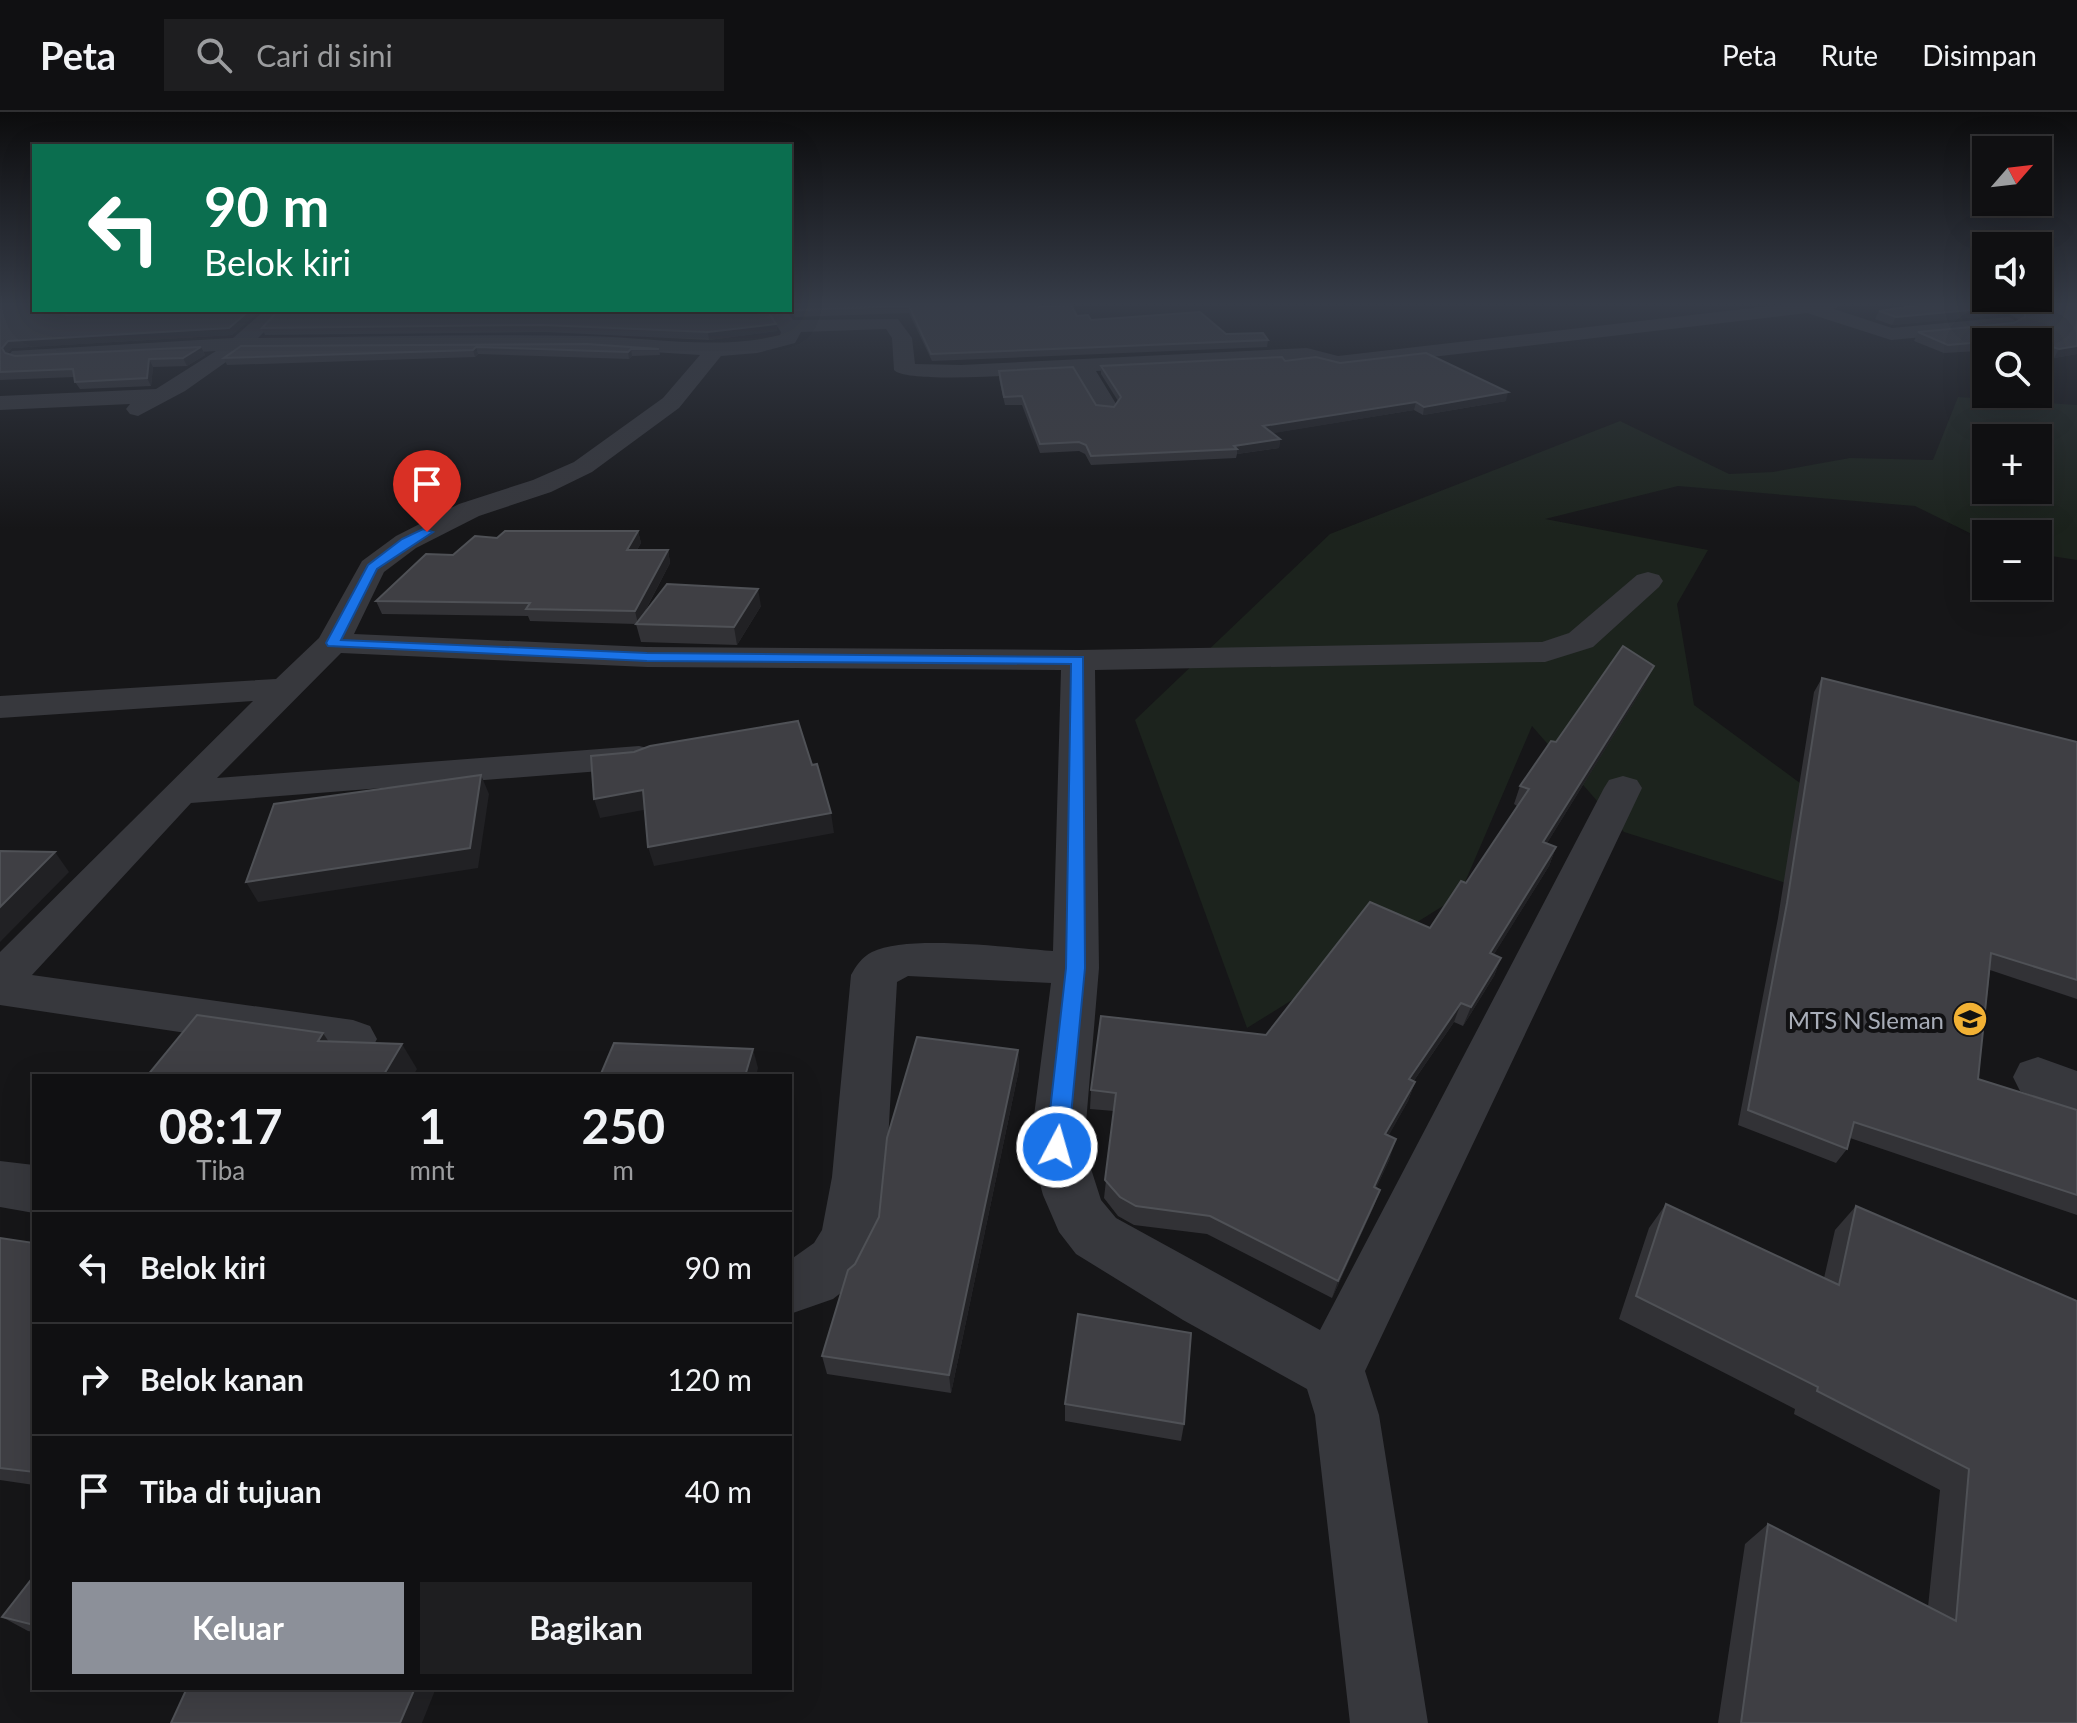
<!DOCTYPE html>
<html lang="id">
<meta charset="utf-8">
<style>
:root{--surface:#101012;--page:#1e1e20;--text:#f1f3f6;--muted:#9c9d9f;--line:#303032;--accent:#8c9099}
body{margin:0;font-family:Lato,sans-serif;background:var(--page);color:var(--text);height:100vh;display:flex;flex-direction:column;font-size:30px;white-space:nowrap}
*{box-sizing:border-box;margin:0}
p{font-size:26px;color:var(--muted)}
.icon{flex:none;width:44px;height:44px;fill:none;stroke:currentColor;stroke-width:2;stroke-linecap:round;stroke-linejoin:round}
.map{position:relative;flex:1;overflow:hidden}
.side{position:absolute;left:32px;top:962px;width:760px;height:616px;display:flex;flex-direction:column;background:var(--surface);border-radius:0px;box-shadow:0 8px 32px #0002,0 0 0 2px var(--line)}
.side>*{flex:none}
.guide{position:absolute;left:32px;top:32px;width:760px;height:168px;border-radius:0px;box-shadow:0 8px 32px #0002,0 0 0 2px var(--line);background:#0b6e4f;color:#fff;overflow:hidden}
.needle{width:52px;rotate:62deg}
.tools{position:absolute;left:1972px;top:24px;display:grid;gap:16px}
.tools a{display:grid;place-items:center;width:80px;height:80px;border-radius:0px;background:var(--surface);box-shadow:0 8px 32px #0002,0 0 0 2px var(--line);font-size:40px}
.pin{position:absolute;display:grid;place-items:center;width:68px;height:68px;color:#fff;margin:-82px -34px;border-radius:50% 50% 50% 0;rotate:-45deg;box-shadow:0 0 8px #0007}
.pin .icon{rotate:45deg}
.me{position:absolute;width:88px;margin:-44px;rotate:6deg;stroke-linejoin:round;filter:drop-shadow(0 0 6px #0008)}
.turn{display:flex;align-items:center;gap:28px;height:168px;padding:0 40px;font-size:36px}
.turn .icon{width:104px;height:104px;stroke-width:2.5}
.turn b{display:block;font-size:56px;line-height:68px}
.eta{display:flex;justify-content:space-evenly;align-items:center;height:136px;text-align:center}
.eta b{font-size:48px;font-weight:700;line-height:56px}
.primary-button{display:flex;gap:16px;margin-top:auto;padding:16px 40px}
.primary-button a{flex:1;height:92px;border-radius:0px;background:var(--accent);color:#fff;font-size:32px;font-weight:700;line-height:92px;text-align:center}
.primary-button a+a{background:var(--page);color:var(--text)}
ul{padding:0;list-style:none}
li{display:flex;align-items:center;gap:24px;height:112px;padding:0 40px;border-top:2px solid var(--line)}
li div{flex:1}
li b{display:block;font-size:30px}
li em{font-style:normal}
header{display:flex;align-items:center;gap:48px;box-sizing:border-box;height:112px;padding:0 40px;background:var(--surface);border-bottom:2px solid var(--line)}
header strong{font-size:38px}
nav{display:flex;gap:44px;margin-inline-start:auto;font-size:28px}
.search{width:560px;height:72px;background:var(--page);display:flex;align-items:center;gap:20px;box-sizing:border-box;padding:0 28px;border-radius:0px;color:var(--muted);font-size:30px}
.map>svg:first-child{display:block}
.green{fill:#1c231d;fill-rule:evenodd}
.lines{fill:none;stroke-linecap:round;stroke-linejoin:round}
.minor{fill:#37383d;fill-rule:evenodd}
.wall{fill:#323236}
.shaded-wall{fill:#212124}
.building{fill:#3f3f44;stroke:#4f5156;stroke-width:2}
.route{fill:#1a73e8;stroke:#114b97;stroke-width:2}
.labels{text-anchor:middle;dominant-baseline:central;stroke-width:8;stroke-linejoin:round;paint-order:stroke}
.poi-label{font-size:24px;fill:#a8adb8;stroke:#111113;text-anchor:end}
</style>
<header>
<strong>Peta</strong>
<div class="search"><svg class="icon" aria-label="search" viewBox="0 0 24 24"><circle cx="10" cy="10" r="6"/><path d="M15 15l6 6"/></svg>Cari di sini</div>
<nav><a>Peta</a><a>Rute</a><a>Disimpan</a></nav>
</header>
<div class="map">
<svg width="2077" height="1611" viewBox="0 0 2077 1611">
<rect width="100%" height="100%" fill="#161618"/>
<path class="green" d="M1958 285 2077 293V448L2038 442V422H1986V429L1915 394 1678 374 1545 407 1708 438 1677 492 1694 593 1804 674 1821 782 1624 720 1532 614 1459 784 1247 916 1135 608 1330 422 1620 309 1729 362 1773 360 1850 346 1933 348ZM1986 326H2038V378H1986Z"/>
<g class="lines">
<g class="minor">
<path d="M1787 192H1842L1834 197 1892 216 2009 205 2019 211 2009 217 1891 228 1807 201 1338 256 1307 248 1096 259 1118 295 1114 300H1098L1075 260C1048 261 907 273 894 258L892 226 886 217 801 220 795 231 757 241 721 244 679 296 592 360 551 380 479 404 416 436 384 460 354 522 647 535 1078 538 1542 530 1569 521 1637 463 1648 460 1659 463 1663 469 1659 475 1593 535 1545 550 1095 558 1099 856 1084 1035 1101 1088 1116 1106 1320 1218 1604 676 1609 668 1623 664 1637 668 1642 676 1365 1259 1379 1303 1428 1611H1350L1315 1303 1307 1277 1183 1208 1076 1142 1059 1120 1043 1083 1030 1035 1051 871 908 864 897 870 886 1065 879 1124 856 1169 833 1187 790 1202V1148L814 1131 822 1118 832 1065 851 863C856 854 862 845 872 840 908 822 1010 836 1053 839L1061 558 647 555 341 541 217 666 639 634 652 637 658 645 652 653 639 656 191 691 32 863 353 908 370 914 377 927 370 940 353 946 0 893V840L253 589 0 606V584L276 567 319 526 362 449 396 424 459 392 533 368 574 350 663 286 700 243 589 236 243 238 185 279 138 304 130 302 126 297 130 292 0 298V284L156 277 216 239 19 249 12 247 9 243 12 239 233 226 265 198H286L258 226C367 225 477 222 586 224 651 225 716 239 780 223L781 220 766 198H786L793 208 898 207 912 226 915 252 961 253 1307 236 1338 244Z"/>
<polygon points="62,198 171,198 161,204 70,207"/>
<polygon points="2038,945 2077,959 2077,1000 2020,979 2013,965 2020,951"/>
<polygon points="0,1049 34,1053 34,1101 0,1095"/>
</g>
</g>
<g class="wall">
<polygon points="0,192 66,203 158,200 161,198 261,198 232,223 12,236 7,242 15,244 201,235 205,243 187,254 153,255 151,274 80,277 75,270 74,265 0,268"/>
<polygon points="790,192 1039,195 1091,208 1268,228 1267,235 932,249 909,201 795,205 789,198 790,198"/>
<polygon points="2077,192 2077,242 2054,246 2044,243 2038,244 2038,230 1986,230 1986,242 1978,239 1944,241 1914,229 1918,220 2014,211 2020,208 2009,202 1892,213 1875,207 1879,199"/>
<polygon points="776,212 777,219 709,228 545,220 265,223 262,216"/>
<polygon points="241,234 659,237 660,243 632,244 629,247 478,242 475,245 227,253 224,246"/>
<polygon points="1285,249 1506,289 1423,303 1414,298 1272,321 1280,327 1279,336 1237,342 1236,346 1091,353 1085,342 1079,339 1040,341 1022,293 1005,293 999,267 999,259 1096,293 1114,295 1118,289 1101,262 1101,254"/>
<polygon points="638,419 641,431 637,438 668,438 670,451 643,503 761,494 737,533 641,530 636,512 530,509 528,504 382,502 376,489 453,443 497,426"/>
<polygon points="1822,566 2077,630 2077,887 1990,858 1978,967 2077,998 2077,1103 1850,1026 1847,1037 1836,1051 1738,1013 1778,806 1814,580"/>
<polygon points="1646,571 1547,731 1556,735 1549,754 1494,842 1501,846 1494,864 1463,914 1454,910 1413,970 1415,970 1408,989 1388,1024 1390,1046 1376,1076 1380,1078 1373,1096 1332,1186 1207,1122 1134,1113 1118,1104 1104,1086 1114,999 1090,997 1091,978 1266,923 1430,816 1466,771 1517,694 1514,692 1520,674 1556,630"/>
<polygon points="1018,938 1019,957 951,1281 827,1262 822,1244 855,1152"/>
<polygon points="1666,1092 1824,1166 1835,1118 1856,1094 2077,1611 1718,1611 1745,1432 1768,1412 1928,1495 1940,1378 1794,1302 1795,1297 1619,1207 1649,1116"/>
<polygon points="0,1126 34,1131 34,1373 0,1368"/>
<polygon points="1065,1292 1184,1312 1181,1329 1065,1309"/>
<polygon points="34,1464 34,1520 28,1519 2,1505"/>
</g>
<g class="shaded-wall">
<polygon points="2013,194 2009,202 1892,213 1896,205"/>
<polygon points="250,198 261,198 232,223 12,236 6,243 2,236 8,229"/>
<polygon points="776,212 777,219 709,228 708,220"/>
<polygon points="2049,234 2044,243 2038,244 2038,236"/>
<polygon points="2077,234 2077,242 2054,246 2059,237"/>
<polygon points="201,235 205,243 187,254 183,246"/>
<polygon points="476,235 478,242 475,245 473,238"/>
<polygon points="631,237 632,244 629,247 628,240"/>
<polygon points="149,247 153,255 151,274 147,266"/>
<polygon points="1508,280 1506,289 1423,303 1424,295"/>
<polygon points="1416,290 1414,298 1262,323 1263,314"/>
<polygon points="1280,327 1279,336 1237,342 1237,337 1234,334"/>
<polygon points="638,419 641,431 630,450 627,438"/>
<polygon points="668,438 670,451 638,512 635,499"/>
<polygon points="758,477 761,494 737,533 734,515"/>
<polygon points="1654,554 1646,571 1536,749 1543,730"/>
<polygon points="481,663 489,682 478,756 258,790 246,770"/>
<polygon points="643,678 649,697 600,706 594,687"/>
<polygon points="831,701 834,721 654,754 648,735"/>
<polygon points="1556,735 1549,754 1483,860 1490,841"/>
<polygon points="55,740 69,760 0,830 0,795"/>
<polygon points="1501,846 1494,864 1463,914 1471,895"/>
<polygon points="1461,891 1454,910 1402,986 1409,967"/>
<polygon points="323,921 340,947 318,929"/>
<polygon points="402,932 417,957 413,964 383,964"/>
<polygon points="753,937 758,956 756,964 745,964"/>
<polygon points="1018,938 1019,957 951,1281 949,1263"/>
<polygon points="1415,970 1408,989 1379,1041 1385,1022"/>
<polygon points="1396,1027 1390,1046 1368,1094 1374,1075"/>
<polygon points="1380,1078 1373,1096 1332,1186 1338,1169"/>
<polygon points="415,1576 436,1576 422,1611 400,1611"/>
</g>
<g class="building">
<polygon points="0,192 34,192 34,198 62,198 66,203 158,200 161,198 250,198 229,216 8,229 2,236 5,241 15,244 201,235 183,246 149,247 147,266 75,270 73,257 0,260"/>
<polygon points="790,192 1038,192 1039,195 1071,193 1077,204 1088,203 1091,208 1200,200 1226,222 1263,221 1268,228 931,242 909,194 794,198 790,194"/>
<polygon points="1926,192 2077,192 2077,234 2059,237 2049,234 2038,236 2038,230 1986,230 1986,231 1983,230 1948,233 1918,220 2014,211 2025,205 2025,200 2013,194 1896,205 1879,199"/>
<polygon points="279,198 767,198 776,212 708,220 543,213 262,216"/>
<polygon points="587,232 659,237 631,237 628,240 476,235 473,238 224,246 241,234"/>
<polygon points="1426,241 1508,280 1424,295 1416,290 1263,314 1280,327 1234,334 1237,337 1091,344 1086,333 1079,330 1040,332 1022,284 1004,285 999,259 1073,255 1096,293 1114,295 1121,285 1101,254 1282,245 1285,249 1316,245 1340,251"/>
<polygon points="505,419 638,419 627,438 668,438 635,499 526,497 530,491 376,489 426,442 453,443 475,424 497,426"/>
<polygon points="667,472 758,477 734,515 636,512"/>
<polygon points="1623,534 1654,554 1543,730 1556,735 1490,841 1501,846 1471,895 1461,891 1409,967 1415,970 1385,1022 1396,1027 1374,1075 1380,1078 1338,1169 1210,1104 1136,1094 1120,1085 1105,1068 1116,981 1091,978 1101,904 1266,923 1370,790 1430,816 1461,769 1466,771 1529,677 1520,674 1551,629 1556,630"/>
<polygon points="1822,566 2077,630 2077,868 1991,841 1978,967 2077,998 2077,1083 1854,1010 1847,1037 1748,998 1787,791"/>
<polygon points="798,609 812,653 817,652 831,701 648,735 643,678 594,687 591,644 634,640 650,634"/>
<polygon points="481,663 470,736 246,770 274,692"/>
<polygon points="0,739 55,740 0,795"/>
<polygon points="197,903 323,921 318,929 402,932 383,964 147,964"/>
<polygon points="917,925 1018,938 949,1263 822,1244 848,1158 855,1152 879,1105 887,1026"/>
<polygon points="614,931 753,937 745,964 600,964"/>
<polygon points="1666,1092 1839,1173 1856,1094 2077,1189 2077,1611 1741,1611 1768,1412 1956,1509 1969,1357 1817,1279 1818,1275 1636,1184"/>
<polygon points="0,1126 34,1131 34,1360 0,1356"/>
<polygon points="1078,1202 1191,1221 1184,1312 1065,1292"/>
<polygon points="34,1464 34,1513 2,1505"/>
<polygon points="187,1576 415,1576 400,1611 171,1611"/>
</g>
<linearGradient id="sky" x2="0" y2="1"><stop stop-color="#0c0c0d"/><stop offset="0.46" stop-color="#363c48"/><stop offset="1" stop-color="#363c48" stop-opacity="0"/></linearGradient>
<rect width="2077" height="417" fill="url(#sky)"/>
<polygon class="route" points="423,417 433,420 377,457 341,528 647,541 1083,545 1085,856 1068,1035 1065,1041 1057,1044 1050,1041 1046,1035 1066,856 1071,552 647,549 328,534 326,531 368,453 402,427"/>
<defs>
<g id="school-disc" transform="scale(1.8)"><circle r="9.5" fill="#f2b134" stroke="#111113"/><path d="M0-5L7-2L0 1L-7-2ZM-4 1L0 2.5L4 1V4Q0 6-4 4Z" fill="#111"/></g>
</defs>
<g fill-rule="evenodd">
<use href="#school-disc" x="1970" y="907"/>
</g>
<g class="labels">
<g class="poi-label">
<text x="1944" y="907">MTS N Sleman</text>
</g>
</g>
</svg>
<div class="tools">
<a><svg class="needle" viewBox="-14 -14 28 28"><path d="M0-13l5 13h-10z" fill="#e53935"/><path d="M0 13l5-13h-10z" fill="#9c9d9f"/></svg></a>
<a><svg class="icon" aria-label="sound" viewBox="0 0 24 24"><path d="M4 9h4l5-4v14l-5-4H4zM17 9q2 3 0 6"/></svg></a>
<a><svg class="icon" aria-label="search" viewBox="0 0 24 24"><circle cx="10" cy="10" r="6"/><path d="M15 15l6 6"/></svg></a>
<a>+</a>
<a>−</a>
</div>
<div class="pin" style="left:427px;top:420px;background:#d93025"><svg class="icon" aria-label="arrive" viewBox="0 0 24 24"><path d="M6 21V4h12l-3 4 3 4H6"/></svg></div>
<svg class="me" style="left:1057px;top:1035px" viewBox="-20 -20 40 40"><circle r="17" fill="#1a73e8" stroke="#fff" stroke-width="3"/><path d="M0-11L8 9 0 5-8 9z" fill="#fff"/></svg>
<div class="guide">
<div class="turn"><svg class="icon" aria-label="left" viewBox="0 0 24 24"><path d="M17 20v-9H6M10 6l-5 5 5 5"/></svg><div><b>90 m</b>Belok kiri</div></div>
</div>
<section class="side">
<div class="eta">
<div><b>08:17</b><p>Tiba</p></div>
<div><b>1</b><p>mnt</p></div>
<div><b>250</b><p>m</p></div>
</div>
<ul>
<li><svg class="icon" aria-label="left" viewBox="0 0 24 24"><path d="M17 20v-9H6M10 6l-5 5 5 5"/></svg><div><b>Belok kiri</b></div><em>90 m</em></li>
<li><svg class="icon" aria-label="right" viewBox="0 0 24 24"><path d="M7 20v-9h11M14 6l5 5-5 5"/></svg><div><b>Belok kanan</b></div><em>120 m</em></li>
<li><svg class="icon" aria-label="arrive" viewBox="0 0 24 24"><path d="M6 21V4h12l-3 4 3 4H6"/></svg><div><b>Tiba di tujuan</b></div><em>40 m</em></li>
</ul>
<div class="primary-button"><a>Keluar</a><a>Bagikan</a></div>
</section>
</div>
